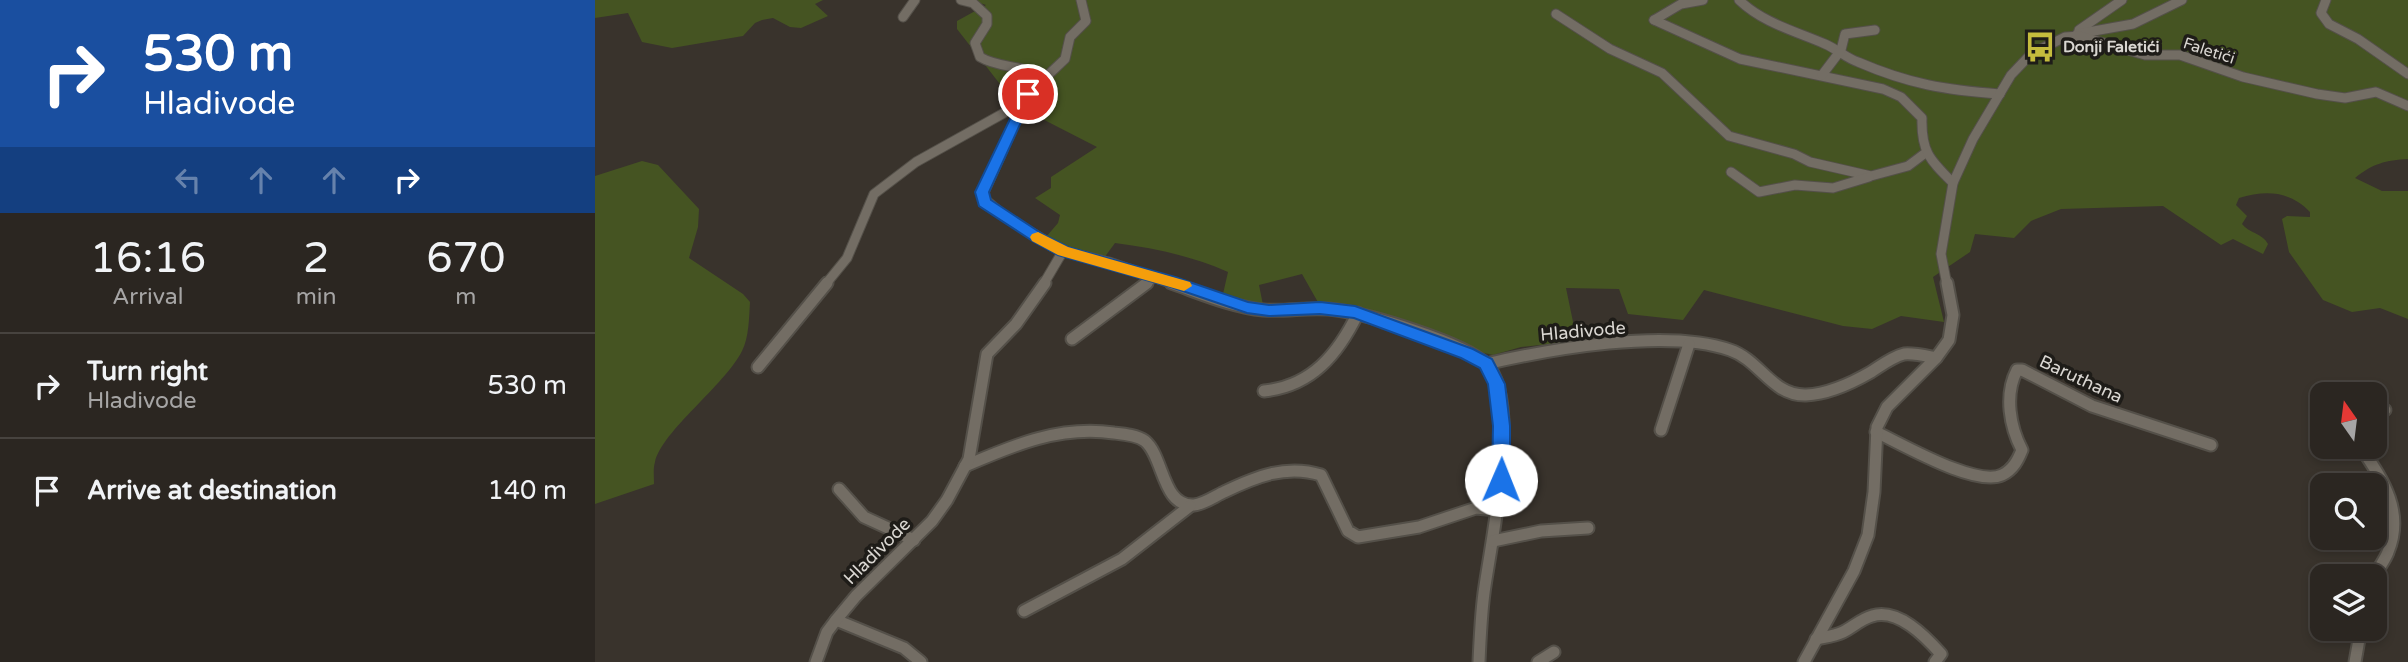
<!DOCTYPE html>
<meta charset="utf-8">
<style>
:root{--surface:#2b2621;--page:#37322e;--text:#f1f3f6;--muted:#a6a5a5;--line:#47433f}
body{margin:0;font-family:"Varela Round",sans-serif;background:var(--page);color:var(--text);height:100vh;display:flex;flex-direction:column;font-size:26px;white-space:nowrap}
*{box-sizing:border-box;margin:0}
p{font-size:23px;color:var(--muted)}
.icon{flex:none;width:38px;height:38px;fill:none;stroke:currentColor;stroke-width:2;stroke-linecap:round;stroke-linejoin:round}
.map{position:relative;flex:1;overflow:hidden}
.side{display:flex;flex-direction:column;background:var(--surface);width:595px}
.side>*{flex:none}
.banner{background:#1a4fa0;color:#fff;overflow:hidden}
.needle{width:46px;rotate:346deg}
.tools{position:absolute;left:1715px;top:382px;display:grid;gap:14px}
.tools a{display:grid;place-items:center;width:77px;height:77px;border-radius:14px;background:var(--surface);box-shadow:0 4px 10px #0003,0 0 0 2px var(--line);font-size:35px}
.pin{position:absolute;display:grid;place-items:center;width:60px;height:60px;color:#fff;margin:-30px;border:4px solid #fff;border-radius:50%;box-shadow:0 2px 7px #0007}
.me{position:absolute;width:77px;margin:-38px;rotate:1deg;stroke-linejoin:round;filter:drop-shadow(0 0 5px #0008)}
.turn{display:flex;align-items:center;gap:24px;height:147px;padding:0 28px;font-size:32px}
.turn .icon{width:91px;height:91px;stroke-width:2.5}
.turn b{display:block;font-size:49px;line-height:60px}
.lanes{display:flex;align-items:center;height:66px;padding:0 28px;background:#0003;justify-content:center;gap:35px;direction:ltr}
.lanes .off{opacity:.35}
.eta{display:flex;justify-content:space-evenly;align-items:center;height:119px;text-align:center}
.eta b{font-size:42px;font-weight:600;line-height:49px}
ul{padding:0;list-style:none}
li{display:flex;align-items:center;gap:21px;height:105px;padding:0 28px;border-top:2px solid var(--line)}
li div{flex:1}
li b{display:block;font-size:26px}
li em{font-style:normal}
main{display:flex;flex:1;min-height:0}
.map>svg:first-child{display:block}
.green{fill:#455422}
.lines{fill:none;stroke-linecap:round;stroke-linejoin:round}
.minor-far1-casing{stroke:#545049;stroke-width:11}
.minor-casing{stroke:#545049;stroke-width:15}
.minor-far1{stroke:#736d64;stroke-width:9}
.minor{stroke:#736d64;stroke-width:11}
.route{fill:#1a73e8;stroke:#114b97;stroke-width:2}
.slow{fill:#f59e0b}
.labels{text-anchor:middle;dominant-baseline:central;stroke-width:7;stroke-linejoin:round;paint-order:stroke}
.far-poi-label{font-size:16px;font-weight:bold;fill:#dad7d2;stroke:#1e1c18;text-anchor:start}
.far-street-label{font-size:16px;fill:#dad7d2;stroke:#1e1c18}
.street-label{font-size:18px;fill:#dad7d2;stroke:#1e1c18}
</style>
<main>
<section class="side">
<div class="banner">
<div class="turn"><svg class="icon" aria-label="right" viewBox="0 0 24 24"><path d="M7 20v-9h11M14 6l5 5-5 5"/></svg><div><b>530 m</b>Hladivode</div></div>
<div class="lanes"><svg class="icon off" aria-label="left" viewBox="0 0 24 24"><path d="M17 20v-9H6M10 6l-5 5 5 5"/></svg><svg class="icon off" aria-label="ahead" viewBox="0 0 24 24"><path d="M12 20V5M6 11l6-6 6 6"/></svg><svg class="icon off" aria-label="ahead" viewBox="0 0 24 24"><path d="M12 20V5M6 11l6-6 6 6"/></svg><svg class="icon" aria-label="right" viewBox="0 0 24 24"><path d="M7 20v-9h11M14 6l5 5-5 5"/></svg></div>
</div>
<div class="eta">
<div><b>16:16</b><p>Arrival</p></div>
<div><b>2</b><p>min</p></div>
<div><b>670</b><p>m</p></div>
</div>
<ul>
<li><svg class="icon" aria-label="right" viewBox="0 0 24 24"><path d="M7 20v-9h11M14 6l5 5-5 5"/></svg><div><b>Turn right</b><p>Hladivode</p></div><em>530 m</em></li>
<li><svg class="icon" aria-label="arrive" viewBox="0 0 24 24"><path d="M6 21V4h12l-3 4 3 4H6"/></svg><div><b>Arrive at destination</b></div><em>140 m</em></li>
</ul>
</section>
<div class="map">
<svg width="1813" height="662" viewBox="0 0 1813 662">
<rect width="100%" height="100%" fill="#39332c"/>
<g class="green">
<polygon points="0,0 228,0 220,4 233,16 206,28 195,27 178,18 167,20 160,23 148,36 77,48 47,42 33,13 0,18"/>
<path d="M375 0H1813V159C1791 160 1777 164 1760 178L1787 191H1813V319L1785 308 1757 312 1728 300 1694 252 1687 219 1692 216 1715 217V212C1695 191 1671 190 1644 198L1641 205 1652 216 1647 224C1654 233 1667 233 1673 244L1668 254 1638 239 1626 245 1568 206 1466 209 1436 221 1419 238 1380 234 1375 252 1338 277 1349 322 1306 316 1277 329 1248 326 1109 290 1088 320 1033 314 1024 289 971 288 982 341 926 347 898 355 872 349 763 307 724 304 707 274 664 285 668 305 628 294 633 272C597 256 559 248 520 243L509 258 469 247 451 237 463 223 465 215 440 198 456 188V177L502 147 412 101 408 88 362 29V21L391 5Z"/>
<path d="M47 161 63 165 104 209 103 227 94 258 148 294 155 302C154 318 154 337 147 351 130 385 67 431 60 462 58 468 59 477 59 484L0 504V176Z"/>
</g>
<g class="lines">
<g class="minor-far1-casing">
<g id="minor-far1">
<path d="M366 0 378 3 392 16V24L380 43 385 57C405 69 430 64 449 79"/>
<path d="M1144 0C1168 23 1200 31 1230 44 1242 49 1251 58 1263 62 1314 84 1350 90 1405 94"/>
<polyline points="1731,0 1726,13 1734,24 1763,39 1813,74"/>
<polyline points="961,14 1015,49 1067,73 1134,136 1199,154 1215,162 1276,176 1313,166 1329,154"/>
<polyline points="308,17 320,0"/>
<path d="M1059 20 1145 59 1288 89 1306 97 1327 118C1326 152 1335 160 1358 183"/>
<polyline points="1059,20 1086,4 1108,0"/>
<polyline points="1484,30 1527,0"/>
<polyline points="1482,34 1538,24 1587,0"/>
<polyline points="1227,75 1246,50 1250,34 1280,30"/>
<polyline points="1136,172 1164,192 1200,185 1238,188 1274,177"/>
<polyline points="468,251 412,218 387,197 433,94 470,59 475,37 491,21 486,0"/>
<polyline points="230,285 252,258 279,194 321,162 409,113 433,94"/>
<polyline points="448,285 468,251 514,262 581,285"/>
<polyline points="550,285 559,277"/>
<polyline points="1352,285 1346,254 1358,183 1378,139 1416,75 1436,54 1470,37 1485,36 1550,55 1585,55 1648,77 1722,94 1750,98 1781,92 1813,106"/>
</g>
</g>
<g class="minor-casing">
<g id="minor">
<path d="M576 283C605 293 637 307 668 310 693 312 718 306 742 310 775 315 868 342 891 364 928 399 895 546 889 593 886 616 885 639 884 662"/>
<polyline points="477,339 552,283"/>
<path d="M891 364C956 349 1072 328 1135 350 1165 360 1177 396 1211 395 1234 394 1257 383 1276 372 1287 365 1297 357 1309 354 1320 353 1331 356 1341 358"/>
<polyline points="163,367 232,283"/>
<path d="M669 391C717 386 743 354 763 313"/>
<polyline points="1747,394 1752,391 1761,394"/>
<polyline points="1780,404 1790,410"/>
<polyline points="1066,430 1094,344"/>
<path d="M1281 432C1307 444 1380 487 1407 475 1418 470 1423 460 1427 450 1415 427 1409 395 1422 370H1427L1497 406 1616 445"/>
<path d="M1765 446C1787 479 1810 511 1793 552 1790 560 1784 567 1780 576"/>
<path d="M370 466C419 445 465 425 519 433 529 434 542 435 550 441 569 457 567 507 599 505 609 504 620 496 629 492 660 477 691 464 726 475L753 531 763 537 824 527 881 508 902 510"/>
<polyline points="244,489 269,517 319,540"/>
<polyline points="898,541 946,531 993,528"/>
<polyline points="429,611 527,559 595,506"/>
<polyline points="241,620 309,648 326,662"/>
<path d="M1221 639C1230 637 1240 636 1248 632 1258 627 1266 619 1277 616 1303 608 1330 636 1346 654L1340 662"/>
<polyline points="221,662 232,632 241,620 261,596 337,521 352,500 374,459 392,354 421,324 450,283"/>
<polyline points="943,662 959,652"/>
<polyline points="1209,662 1259,571 1273,535 1279,492 1282,427 1292,407 1341,358 1354,340 1358,315 1352,283"/>
<polyline points="1760,662 1766,628"/>
</g>
</g>
<use href="#minor-far1" class="minor-far1"/>
<use href="#minor" class="minor"/>
</g>
<polygon class="route" points="433,90 439,94 394,192 396,200 449,235 473,247 580,277 653,302 674,305 725,302 760,306 878,349 897,359 910,384 915,426 915,480 913,486 906,488 900,486 897,480 898,426 893,384 885,368 866,358 759,318 725,314 674,316 652,313 576,287 463,255 439,242 384,206 380,192 427,94"/>
<polygon class="slow" points="443,232 473,247 595,282 597,286 589,291 463,255 437,241 435,237 437,234"/>
<defs>
<g id="bus-bare" transform="scale(2.415)"><path d="M-5-6H5V4H4V6H2V4H-2V6H-4V4H-5ZM-3.5-4V0h7V-4ZM-3.5 1.2v1.5H-2V1.2ZM2 1.2v1.5H3.5V1.2Z" fill="#c5bc3d" stroke="#1e1c18" stroke-width="2.5" paint-order="stroke"/></g>
</defs>
<g fill-rule="evenodd">
<use href="#bus-bare" x="1445" y="47"/>
</g>
<g class="labels">
<g class="far-poi-label">
<text x="1468" y="47">Donji Faletići</text>
</g>
<g class="far-street-label">
<text transform="translate(1614 51) rotate(18)">Faletići</text>
</g>
<g class="street-label">
<text transform="translate(988 331) rotate(-5)">Hladivode</text>
<text transform="translate(1486 379) rotate(25)">Baruthana</text>
<text transform="translate(282 551) rotate(-45)">Hladivode</text>
</g>
</g>
</svg>
<div class="tools">
<a><svg class="needle" viewBox="-14 -14 28 28"><path d="M0-13l5 13h-10z" fill="#e53935"/><path d="M0 13l5-13h-10z" fill="#a6a5a5"/></svg></a>
<a><svg class="icon" aria-label="search" viewBox="0 0 24 24"><circle cx="10" cy="10" r="6"/><path d="M15 15l6 6"/></svg></a>
<a><svg class="icon" aria-label="layers" viewBox="0 0 24 24"><path d="M12 4l9 5-9 5-9-5zM3 14l9 5 9-5"/></svg></a>
</div>
<div class="pin" style="left:433px;top:94px;background:#d93025"><svg class="icon" aria-label="arrive" viewBox="0 0 24 24"><path d="M6 21V4h12l-3 4 3 4H6"/></svg></div>
<svg class="me" style="left:906px;top:480px" viewBox="-20 -20 40 40"><circle r="19" fill="#fff"/><path d="M0-13L10 11 0 6-10 11z" fill="#1a73e8"/></svg>
</div>
</main>
